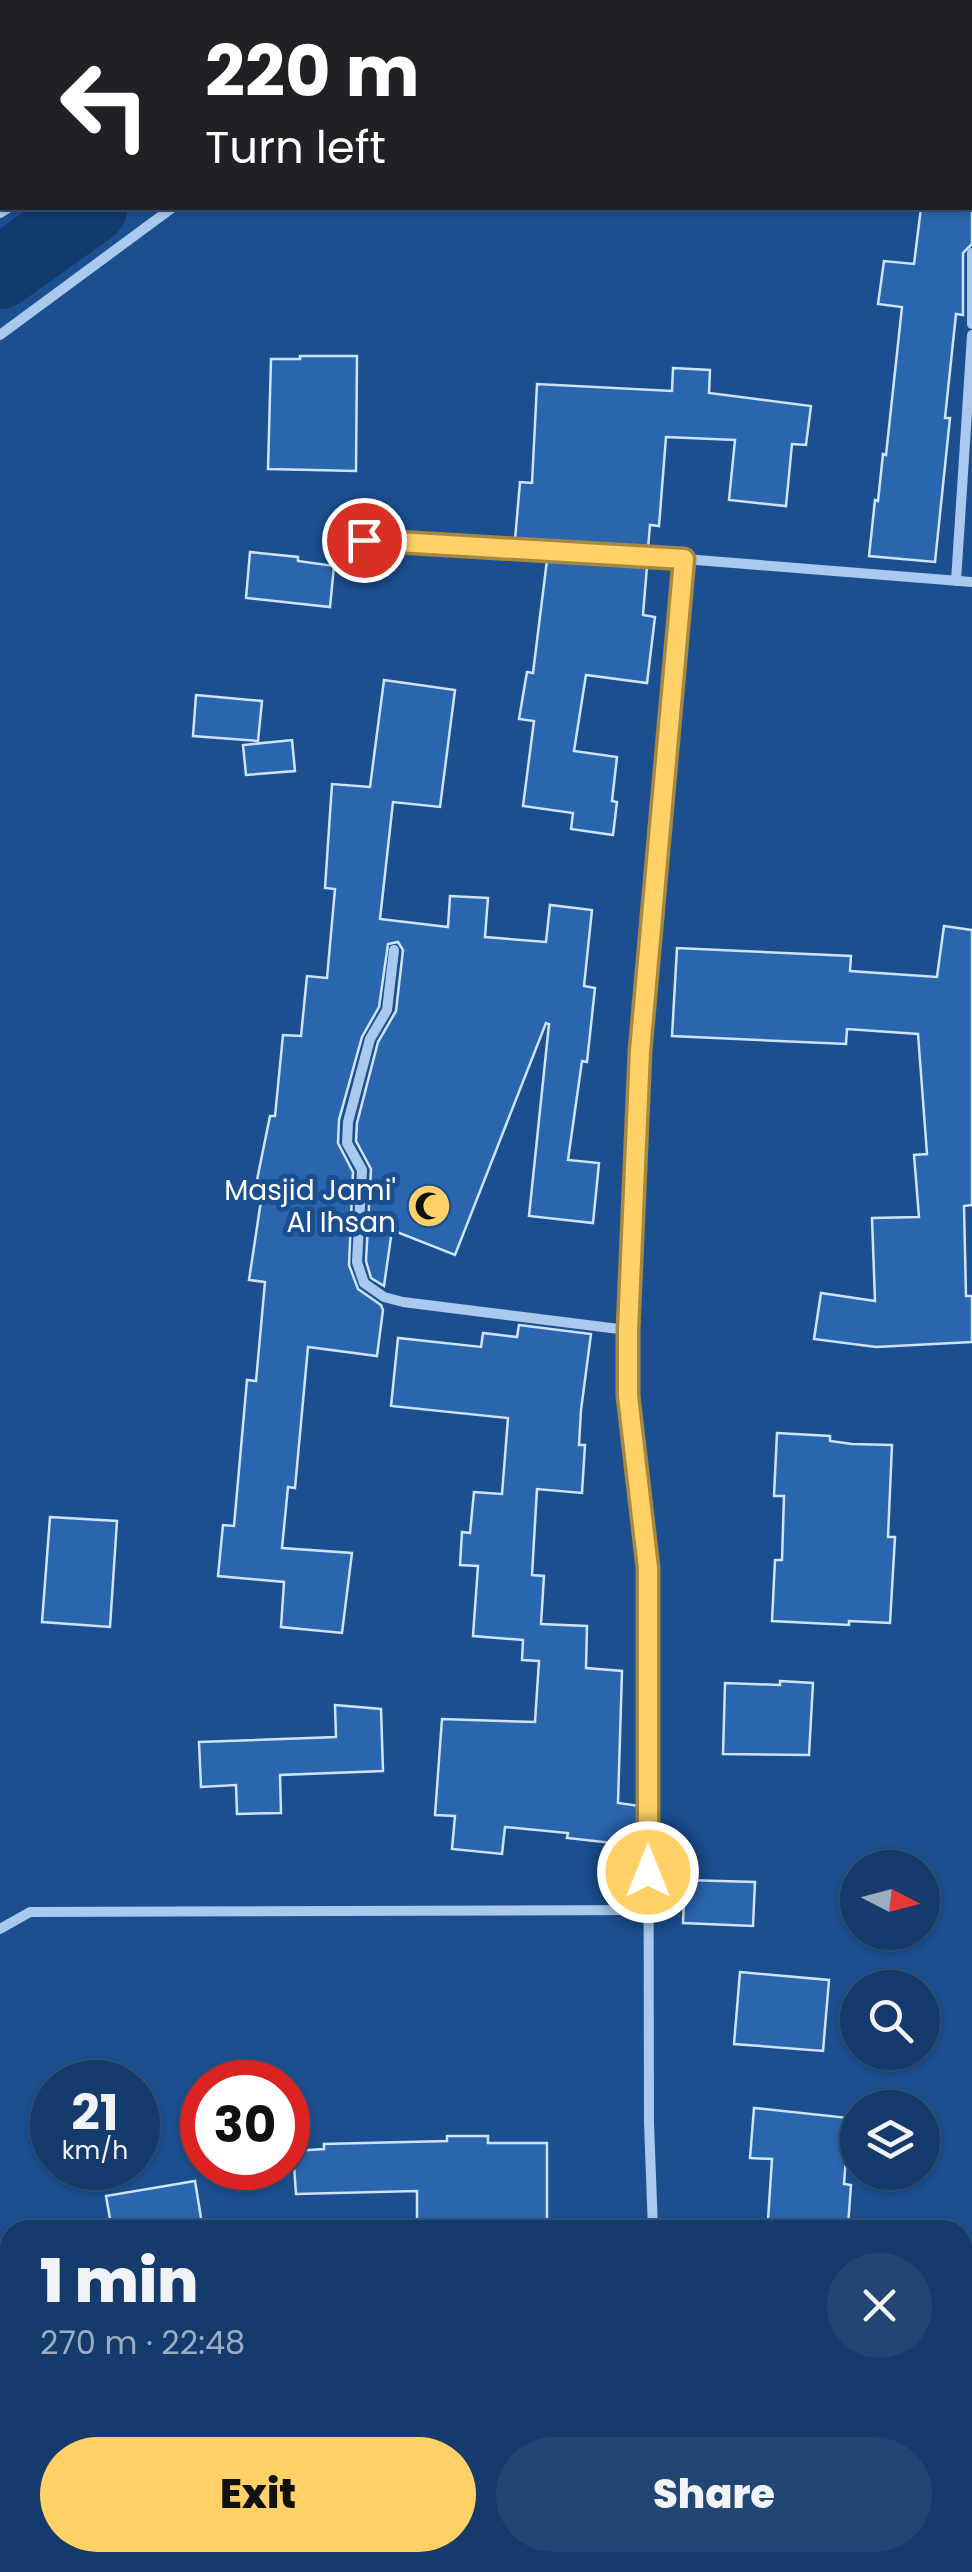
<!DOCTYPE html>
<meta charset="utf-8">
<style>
:root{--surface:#143b6b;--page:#214673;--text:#f1f3f6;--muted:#9dadc1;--line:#33557e;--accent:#ffd166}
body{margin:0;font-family:Poppins,sans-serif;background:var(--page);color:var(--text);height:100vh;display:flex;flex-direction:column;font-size:38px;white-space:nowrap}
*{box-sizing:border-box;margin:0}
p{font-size:32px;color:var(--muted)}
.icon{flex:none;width:55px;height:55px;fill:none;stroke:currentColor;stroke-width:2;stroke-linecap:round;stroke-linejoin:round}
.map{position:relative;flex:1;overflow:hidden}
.panel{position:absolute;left:0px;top:2220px;width:972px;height:352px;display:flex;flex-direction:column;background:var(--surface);border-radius:30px 30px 0 0;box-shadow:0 2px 8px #0004,0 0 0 2px var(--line)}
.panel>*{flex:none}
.banner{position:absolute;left:0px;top:0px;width:972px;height:210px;box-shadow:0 2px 8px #0004,0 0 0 2px var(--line);background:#202124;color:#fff;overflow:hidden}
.needle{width:65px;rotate:96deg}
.controls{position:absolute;left:840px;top:1850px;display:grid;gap:20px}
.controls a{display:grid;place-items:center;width:100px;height:100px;border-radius:50%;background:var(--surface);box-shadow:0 2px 8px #0004,0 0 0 2px var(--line);font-size:50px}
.speed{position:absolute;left:30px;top:2060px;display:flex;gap:20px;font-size:50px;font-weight:700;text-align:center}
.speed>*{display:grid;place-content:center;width:130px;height:130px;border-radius:50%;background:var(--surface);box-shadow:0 2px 8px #0004,0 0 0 2px var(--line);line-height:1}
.speed small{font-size:25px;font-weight:400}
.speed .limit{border:15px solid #d22;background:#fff;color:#111}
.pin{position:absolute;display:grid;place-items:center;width:85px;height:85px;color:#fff;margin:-42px;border:5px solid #fff;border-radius:50%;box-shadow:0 2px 10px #0007}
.me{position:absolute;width:110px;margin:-55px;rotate:0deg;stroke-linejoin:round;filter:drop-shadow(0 0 8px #0008)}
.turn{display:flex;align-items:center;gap:35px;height:210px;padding:0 40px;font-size:45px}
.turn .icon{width:130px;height:130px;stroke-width:2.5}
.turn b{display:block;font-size:70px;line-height:85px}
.round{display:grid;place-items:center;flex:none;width:105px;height:105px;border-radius:52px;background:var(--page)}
.summary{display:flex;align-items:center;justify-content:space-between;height:170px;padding:0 40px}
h1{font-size:60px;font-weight:800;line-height:75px}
.action{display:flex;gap:20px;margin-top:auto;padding:20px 40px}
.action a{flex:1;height:115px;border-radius:60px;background:var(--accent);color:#111;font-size:40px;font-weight:800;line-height:115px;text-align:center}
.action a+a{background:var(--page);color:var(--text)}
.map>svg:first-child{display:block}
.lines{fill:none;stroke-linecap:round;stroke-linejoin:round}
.river{stroke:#123a6d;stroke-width:72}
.building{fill:#2a66ad;stroke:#cfe3fa;stroke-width:2.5}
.street{stroke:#a9c9ee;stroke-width:10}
.route-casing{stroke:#a68842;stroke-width:25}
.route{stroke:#ffd166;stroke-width:18}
.labels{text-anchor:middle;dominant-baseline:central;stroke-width:10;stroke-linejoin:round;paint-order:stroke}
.poi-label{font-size:28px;fill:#fff;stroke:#1b4f8f;text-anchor:end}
</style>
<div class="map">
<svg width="972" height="2572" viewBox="0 0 972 2572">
<rect width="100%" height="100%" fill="#1b4f8f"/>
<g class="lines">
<g class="river">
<polyline points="357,2 361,0"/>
<polyline points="0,273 91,208"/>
</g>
</g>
<g class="building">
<polygon points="921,208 972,208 972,244 963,253 963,315 956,314 945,418 950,418 935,562 869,556 875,500 878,501 883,454 886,455 902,307 878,304 884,261 914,264"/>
<polygon points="300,356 357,356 356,471 268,469 271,359 300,359"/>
<polygon points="673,368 710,370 709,393 811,406 806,445 792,444 786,506 729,500 735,440 666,437 659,526 650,525 648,548 515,540 520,482 532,483 537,384 672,391"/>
<polygon points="250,552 298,557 298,561 334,566 330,607 246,598"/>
<polygon points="547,560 647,566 643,615 655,617 647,683 586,675 574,751 617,757 612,801 617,802 613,835 571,829 573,813 523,806 534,721 519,719 527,672 533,673"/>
<polygon points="384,680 455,690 440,807 393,802 380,919 448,927 450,896 488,898 485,937 546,942 550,905 592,910 584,986 595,988 587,1062 582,1061 568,1160 599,1163 593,1223 529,1216 549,1024 546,1023 455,1255 392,1230 384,1286 371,1278 366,1261 371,1169 356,1141 357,1123 378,1042 396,1011 403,950 398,942 388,944 379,1007 362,1037 339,1120 338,1143 353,1172 349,1265 358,1289 381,1305 383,1310 377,1356 308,1347 295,1488 288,1487 282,1548 352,1553 342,1633 281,1627 284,1582 218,1576 223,1525 234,1526 247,1380 256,1381 265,1282 249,1280 264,1181 257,1180 270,1116 275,1116 283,1035 301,1036 307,976 327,978 335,889 325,888 332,784 370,787"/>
<polygon points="196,695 262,701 258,741 193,736"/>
<polygon points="292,740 295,771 246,775 243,745"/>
<polygon points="944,926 972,930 972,1205 964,1206 966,1296 972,1296 972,1342 876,1347 814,1339 821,1293 875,1301 872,1218 919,1217 914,1155 927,1154 918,1034 847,1029 846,1044 672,1036 677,948 851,956 850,971 937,977"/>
<polygon points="519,1325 591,1334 581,1410 579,1445 585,1445 582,1493 537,1489 532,1575 544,1576 541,1624 587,1626 586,1668 622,1671 618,1803 640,1806 640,1846 567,1838 568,1833 505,1827 502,1854 452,1849 455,1816 435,1815 442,1719 535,1722 539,1661 522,1660 523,1640 473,1636 478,1566 460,1565 462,1532 470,1533 474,1492 502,1494 508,1418 391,1406 398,1338 481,1347 483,1333 517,1337"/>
<polygon points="777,1433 830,1436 830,1441 852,1444 892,1445 888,1537 895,1537 890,1623 849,1621 849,1625 772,1621 775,1560 782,1560 784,1496 774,1496"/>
<polygon points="50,1517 117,1521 110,1627 42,1622"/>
<polygon points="780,1681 813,1683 809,1755 723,1754 725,1683 780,1685"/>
<polygon points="335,1705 381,1709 383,1771 280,1775 281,1813 237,1814 236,1785 201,1787 199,1742 336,1737"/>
<polygon points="685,1880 755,1882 753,1926 683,1923"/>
<polygon points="740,1972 829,1980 823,2051 734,2044"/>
<polygon points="754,2108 849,2118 844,2184 851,2185 848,2226 768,2220 772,2159 750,2158"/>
<polygon points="447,2136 488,2136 488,2143 547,2143 547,2224 516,2223 516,2226 493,2226 493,2230 417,2230 417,2191 296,2194 293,2151 324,2149 324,2144 447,2141"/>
<polygon points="195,2181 203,2230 112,2230 106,2196"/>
</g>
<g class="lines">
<g class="street">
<polyline points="276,2 279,0"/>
<polyline points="448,2 451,0"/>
<polyline points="0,213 8,208"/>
<polyline points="972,253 972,324"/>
<polyline points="0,335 172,208"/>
<polyline points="364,540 684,559"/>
<polyline points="956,581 972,335"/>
<polyline points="394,950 387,1010 370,1039 348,1122 347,1143 362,1170 357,1262 364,1283 384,1297 403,1302 627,1330"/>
<polyline points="0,1929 30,1912 649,1910"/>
<polyline points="653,2230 649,2123 648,1568 628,1396 627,1330 640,1051 684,559 972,582"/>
<polyline points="665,2562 666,2572"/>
</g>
</g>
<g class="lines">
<g class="route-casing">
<polyline id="route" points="364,540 684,559 640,1051 628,1330 628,1396 648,1568 648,1872"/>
</g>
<use href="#route" class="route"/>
</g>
<defs>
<g id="mosque-disc" transform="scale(2.25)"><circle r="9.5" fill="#ffd166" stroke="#1b4f8f"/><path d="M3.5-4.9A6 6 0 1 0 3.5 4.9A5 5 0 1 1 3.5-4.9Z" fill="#111"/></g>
</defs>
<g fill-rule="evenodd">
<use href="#mosque-disc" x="429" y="1206"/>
</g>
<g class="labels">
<g class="poi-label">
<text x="396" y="1190">Masjid Jami'<tspan x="396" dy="32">Al Ihsan</tspan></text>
</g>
</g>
</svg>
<div class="controls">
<a><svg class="needle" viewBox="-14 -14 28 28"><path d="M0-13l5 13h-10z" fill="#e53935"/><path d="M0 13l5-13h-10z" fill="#9dadc1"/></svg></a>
<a><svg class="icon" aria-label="search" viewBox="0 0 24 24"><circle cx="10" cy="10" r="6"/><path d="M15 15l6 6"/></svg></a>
<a><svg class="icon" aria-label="layers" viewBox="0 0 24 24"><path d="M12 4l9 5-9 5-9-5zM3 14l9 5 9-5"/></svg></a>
</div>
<div class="speed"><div>21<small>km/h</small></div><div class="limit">30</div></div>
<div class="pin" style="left:364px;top:540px;background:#d93025"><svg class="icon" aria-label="arrive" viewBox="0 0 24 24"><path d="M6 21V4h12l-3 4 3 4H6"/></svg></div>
<svg class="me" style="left:648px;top:1872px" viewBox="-20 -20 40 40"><circle r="17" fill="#ffd166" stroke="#fff" stroke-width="3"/><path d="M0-11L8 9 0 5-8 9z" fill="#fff"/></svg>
<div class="banner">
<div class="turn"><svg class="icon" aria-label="left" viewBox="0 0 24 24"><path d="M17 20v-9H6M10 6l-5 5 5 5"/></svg><div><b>220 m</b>Turn left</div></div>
</div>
<section class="panel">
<div class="summary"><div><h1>1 min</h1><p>270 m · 22:48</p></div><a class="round"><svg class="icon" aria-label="close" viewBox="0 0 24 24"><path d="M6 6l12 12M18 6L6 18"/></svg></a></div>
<div class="action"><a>Exit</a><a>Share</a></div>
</section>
</div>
